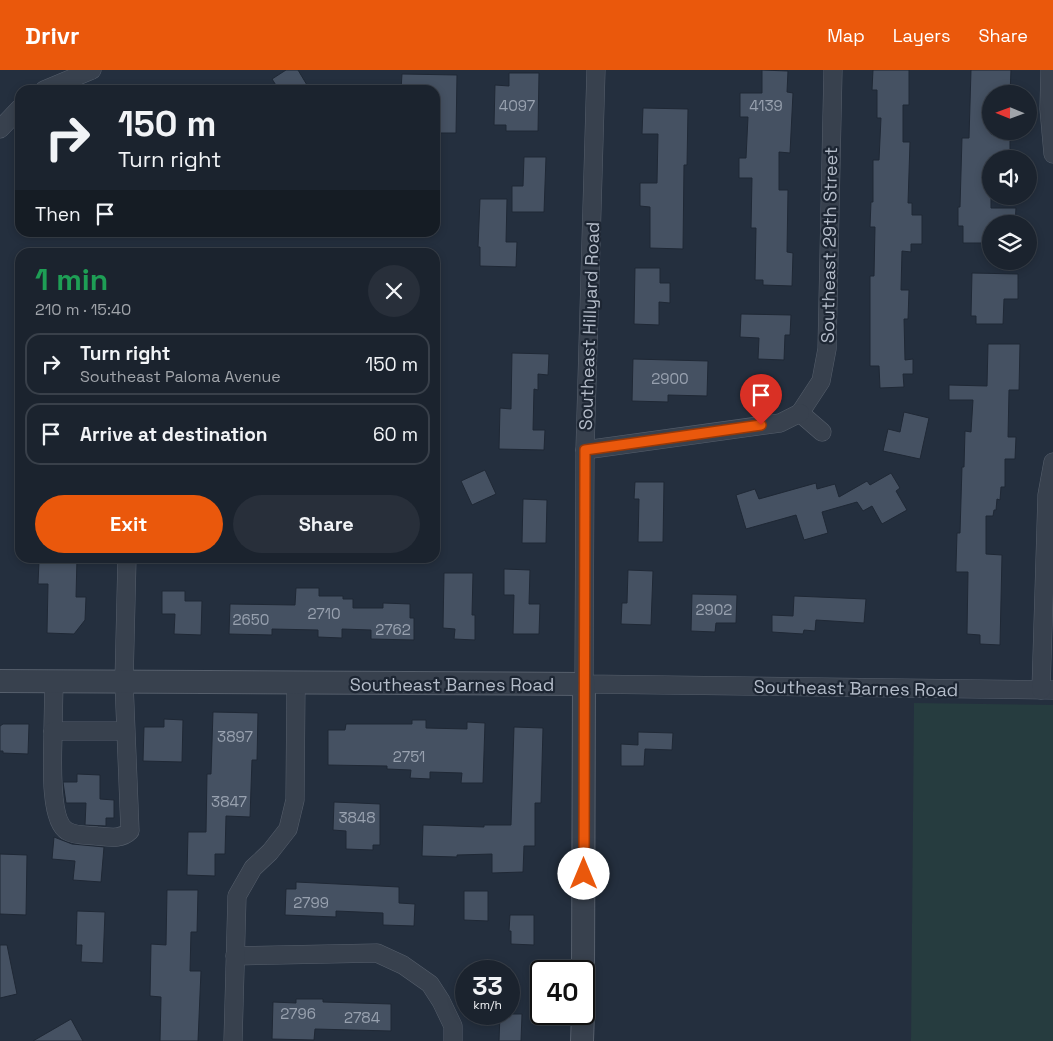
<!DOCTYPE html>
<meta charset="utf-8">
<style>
:root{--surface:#1b232e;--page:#282f3a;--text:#f1f3f6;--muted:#a0a4aa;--line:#39404a;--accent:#ea580c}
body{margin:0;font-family:"Space Grotesk",sans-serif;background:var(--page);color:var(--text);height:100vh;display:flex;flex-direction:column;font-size:19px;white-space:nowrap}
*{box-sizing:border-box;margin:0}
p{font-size:16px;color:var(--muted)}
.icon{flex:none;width:28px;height:28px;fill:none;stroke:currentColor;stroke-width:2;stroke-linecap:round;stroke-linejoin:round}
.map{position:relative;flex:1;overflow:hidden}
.sheet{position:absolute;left:15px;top:178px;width:425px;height:315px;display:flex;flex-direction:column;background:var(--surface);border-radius:15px;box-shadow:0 2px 8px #0003,0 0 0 1px var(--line)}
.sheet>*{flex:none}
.banner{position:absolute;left:15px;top:15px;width:425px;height:152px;border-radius:15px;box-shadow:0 2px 8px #0003,0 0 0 1px var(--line);background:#1b232e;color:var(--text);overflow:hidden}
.needle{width:32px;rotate:271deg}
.controls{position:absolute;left:982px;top:15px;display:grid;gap:10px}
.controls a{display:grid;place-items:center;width:55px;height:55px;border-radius:50%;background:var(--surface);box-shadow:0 2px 8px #0003,0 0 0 1px var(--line);font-size:25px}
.speed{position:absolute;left:455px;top:890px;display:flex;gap:10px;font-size:25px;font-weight:700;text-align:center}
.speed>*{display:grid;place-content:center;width:65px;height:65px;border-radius:50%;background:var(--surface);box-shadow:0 2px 8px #0003,0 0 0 1px var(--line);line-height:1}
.speed small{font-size:12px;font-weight:400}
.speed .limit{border:2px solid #111;border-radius:8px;background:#fff;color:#111}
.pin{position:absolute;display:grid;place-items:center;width:42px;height:42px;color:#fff;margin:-51px -21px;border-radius:50% 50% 50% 0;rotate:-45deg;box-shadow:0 0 5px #0007}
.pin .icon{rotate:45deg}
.me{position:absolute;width:55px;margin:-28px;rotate:0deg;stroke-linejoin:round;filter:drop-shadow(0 0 4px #0008)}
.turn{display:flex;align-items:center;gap:18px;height:105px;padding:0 20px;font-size:22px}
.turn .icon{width:65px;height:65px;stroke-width:2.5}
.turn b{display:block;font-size:35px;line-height:42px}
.then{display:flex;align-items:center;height:48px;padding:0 20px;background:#0003;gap:10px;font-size:19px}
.round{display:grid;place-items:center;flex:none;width:52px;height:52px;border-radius:26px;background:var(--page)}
.head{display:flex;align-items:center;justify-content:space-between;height:85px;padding:0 20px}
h1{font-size:30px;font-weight:700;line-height:38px;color:#1e9e55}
.cta{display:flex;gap:10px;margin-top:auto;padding:10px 20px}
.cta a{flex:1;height:58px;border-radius:30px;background:var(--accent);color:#fff;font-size:20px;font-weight:700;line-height:58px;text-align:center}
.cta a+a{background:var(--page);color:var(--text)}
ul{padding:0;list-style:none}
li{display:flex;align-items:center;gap:15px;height:62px;margin:0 10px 8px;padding:0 10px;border:2px solid var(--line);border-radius:15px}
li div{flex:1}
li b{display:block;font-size:19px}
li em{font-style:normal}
header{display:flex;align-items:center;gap:30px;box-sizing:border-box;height:70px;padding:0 25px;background:var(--accent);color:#fff}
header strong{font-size:24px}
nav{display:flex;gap:28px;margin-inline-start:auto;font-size:18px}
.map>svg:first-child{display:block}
.green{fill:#263c3f}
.building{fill:#455162;stroke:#1f2835}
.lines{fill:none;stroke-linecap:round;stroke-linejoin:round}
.minor-casing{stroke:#565f6c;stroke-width:19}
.tertiary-casing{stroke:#565f6c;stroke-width:24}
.minor{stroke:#38414e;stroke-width:18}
.tertiary{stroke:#38414e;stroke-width:22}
.route-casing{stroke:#983908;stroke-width:12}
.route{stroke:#ea580c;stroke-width:9}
.labels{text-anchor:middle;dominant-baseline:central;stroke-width:4.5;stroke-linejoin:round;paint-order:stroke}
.number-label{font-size:15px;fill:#98a1af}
.street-label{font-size:18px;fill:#b4bcc9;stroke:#1d2633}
</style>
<header>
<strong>Drivr</strong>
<nav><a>Map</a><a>Layers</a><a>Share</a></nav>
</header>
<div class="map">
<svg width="1053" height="971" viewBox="0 0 1053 971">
<rect width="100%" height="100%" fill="#242f3e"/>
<polygon class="green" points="914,633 1053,635 1053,971 911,971"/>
<g class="building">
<polygon points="286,0 298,0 310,20 279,20 272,9"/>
<polygon points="762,0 788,1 787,22 793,23 790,83 779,82 779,120 788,120 787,182 793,183 792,216 763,215 763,210 755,210 756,158 751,158 752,108 739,108 739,88 746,88 748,47 740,47 740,23 762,23"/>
<polygon points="873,0 909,0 909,35 903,35 903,72 910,72 908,133 912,133 912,145 922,145 922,174 911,174 911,182 902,181 901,220 909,220 908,249 904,249 905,290 913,289 913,304 903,304 904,317 880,318 879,296 870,296 870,206 874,206 875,157 870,157 871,132 873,132 873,90 879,90 881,48 877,48 877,20 872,20"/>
<polygon points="971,0 1011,0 1010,24 991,24 991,64 1010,64 1010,89 991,89 991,138 1016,138 1015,154 991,154 991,173 963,173 963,156 958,156 958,137 960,137 962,68 969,68"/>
<polygon points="509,3 539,3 538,61 506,61 506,55 494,55 495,15 509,16"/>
<polygon points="402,4 457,5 456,63 435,63 435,20 401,20"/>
<polygon points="643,38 688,39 687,95 684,95 683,179 650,178 650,137 640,136 640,113 657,113 658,64 642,64"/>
<polygon points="524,87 546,87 544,142 512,142 512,116 523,116"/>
<polygon points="480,129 507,129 506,172 517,172 516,197 480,196 480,177 478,177"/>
<polygon points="635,198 660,198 660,213 670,213 670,233 659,232 659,255 634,254"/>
<polygon points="972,203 1018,204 1018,229 1004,229 1003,254 976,254 976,246 971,246"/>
<polygon points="741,244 791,245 790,265 785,265 784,290 758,289 759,268 740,267"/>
<polygon points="988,274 1020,274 1019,320 1009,320 1008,367 1016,367 1015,389 1005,389 1005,417 1001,417 1000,430 997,429 996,440 994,440 993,446 986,446 986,484 1002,485 1000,575 980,574 980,565 967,564 968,502 956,502 956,496 957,463 960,463 962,397 964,397 965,361 971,362 973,330 949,330 949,315 987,316"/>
<polygon points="512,283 549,284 548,305 538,304 538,320 534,319 533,360 545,360 544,380 499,379 500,338 511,339"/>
<polygon points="633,289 708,291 707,326 668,325 668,332 632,331"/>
<polygon points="904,342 929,348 920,389 883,381 888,359 900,362"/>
<polygon points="485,400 496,424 472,435 461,411"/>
<polygon points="891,403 900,418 896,421 907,440 882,454 872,436 863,441 857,432 822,442 828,463 804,470 796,445 746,459 736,425 755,419 759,429 816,413 817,419 835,414 839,427 867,411 870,415"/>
<polygon points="635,412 664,412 663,472 638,472 639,429 634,429"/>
<polygon points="523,429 547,430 546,473 522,473"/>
<polygon points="45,488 77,488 76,527 86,527 85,550 74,564 47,563 48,514 38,514 39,491 45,492"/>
<polygon points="504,499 530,500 529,534 540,534 539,564 513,564 514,525 504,525"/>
<polygon points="628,500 653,501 651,555 621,554 622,533 627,533"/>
<polygon points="444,503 473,503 472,545 475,545 475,570 454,569 455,559 443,558"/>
<polygon points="296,518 319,518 319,526 343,526 343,529 353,529 353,538 383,538 383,533 410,534 410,548 414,548 414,570 371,569 371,560 342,559 342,568 318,567 318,560 272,559 272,565 229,564 230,534 295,535"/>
<polygon points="162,521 185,521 185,531 202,531 201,565 174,564 175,544 162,544"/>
<polygon points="692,524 737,525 736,553 716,553 715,562 691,561"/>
<polygon points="794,526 866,529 864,553 816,550 815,561 804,560 803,564 772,562 772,545 793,546"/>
<polygon points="213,642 258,643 257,690 252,690 250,747 226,746 225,784 215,784 215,806 187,805 188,762 206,762 207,704 211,704"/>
<polygon points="164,649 183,650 182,692 143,691 144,657 164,657"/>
<polygon points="412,650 426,650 426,658 467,659 467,652 485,653 483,713 461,713 462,703 430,702 430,709 410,708 411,700 387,699 387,696 328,695 328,660 345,660 346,654 412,654"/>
<polygon points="3,654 29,654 28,684 3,683 3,681 0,681 0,656"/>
<polygon points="514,657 543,658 541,733 535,733 535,776 524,776 523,802 492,803 492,784 457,785 457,787 422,786 423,755 484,757 484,755 511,755"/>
<polygon points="638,662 673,663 672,680 645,679 644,696 621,696 621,674 638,675"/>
<polygon points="77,704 100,705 100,729 114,730 114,748 106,748 106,756 85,755 86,733 66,733 63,712 77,712"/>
<polygon points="334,732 380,734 380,775 373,775 373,780 346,779 346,761 333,760"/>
<polygon points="54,767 72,774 104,777 101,812 73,810 75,791 52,789"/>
<polygon points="0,784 27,785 26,845 0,844"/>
<polygon points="296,812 399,817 399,833 415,834 414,856 383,855 383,843 336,841 336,847 285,845 286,819 296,819"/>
<polygon points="167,820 198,820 197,862 191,862 190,901 201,901 198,971 160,971 161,927 150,926 151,874 166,875"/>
<polygon points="464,821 488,821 488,851 464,850"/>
<polygon points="77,841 105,842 103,893 81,892 82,875 76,875"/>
<polygon points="510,845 534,845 534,875 511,874 511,861 509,861"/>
<polygon points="0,875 7,875 17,924 0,928"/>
<polygon points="296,929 323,929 323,932 391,934 391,961 315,959 314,970 272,969 273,932 296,933"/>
<polygon points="500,944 522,944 521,971 499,971"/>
<polygon points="71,949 83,971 33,971"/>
</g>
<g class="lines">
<g class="minor-casing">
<g id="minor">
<polyline points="596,0 585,380 584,614 1053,620"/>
<polyline points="1050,0 1049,39 1053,84"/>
<polyline points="44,20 92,0"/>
<polyline points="0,59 20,38"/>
<polyline points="800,343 821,311 827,279 833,0"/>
<polyline points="800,343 822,362"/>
<polyline points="585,380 780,353 800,343"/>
<polyline points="1041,620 1047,425 1053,392"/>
<polyline points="53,661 54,611"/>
<path d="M126 661H53C53 681 48 750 67 761 75 766 89 765 97 766 109 767 121 770 130 761L124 612 127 488"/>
<polyline points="235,886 377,883 403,895 430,914 441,931 453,956 453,971"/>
<polyline points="233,971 237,826 253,798 270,782 288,759 295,730 296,613"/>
</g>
</g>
<g class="tertiary-casing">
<g id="tertiary">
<polyline points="0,611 584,614 583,901"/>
<polyline points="582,971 583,944"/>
</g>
</g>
<use href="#minor" class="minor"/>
<use href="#tertiary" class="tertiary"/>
</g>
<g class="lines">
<g class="route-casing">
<polyline id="route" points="584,804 585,380 761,355"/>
</g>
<use href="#route" class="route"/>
</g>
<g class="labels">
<g class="number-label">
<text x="517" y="35">4097</text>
<text x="766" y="35">4139</text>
<text x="670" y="308">2900</text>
<text x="714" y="539">2902</text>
<text x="324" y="543">2710</text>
<text x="251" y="549">2650</text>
<text x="393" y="559">2762</text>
<text x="235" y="666">3897</text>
<text x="409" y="686">2751</text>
<text x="229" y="731">3847</text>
<text x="357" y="747">3848</text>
<text x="311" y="832">2799</text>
<text x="298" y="943">2796</text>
<text x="362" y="947">2784</text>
</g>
<g class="street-label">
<text transform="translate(829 175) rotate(-89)">Southeast 29th Street</text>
<text transform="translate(589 256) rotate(-88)">Southeast Hillyard Road</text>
<text x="452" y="614">Southeast Barnes Road</text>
<text transform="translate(856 618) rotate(1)">Southeast Barnes Road</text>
</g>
</g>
</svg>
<div class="controls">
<a><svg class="needle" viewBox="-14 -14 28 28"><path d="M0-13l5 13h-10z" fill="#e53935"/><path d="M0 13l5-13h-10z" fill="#a0a4aa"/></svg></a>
<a><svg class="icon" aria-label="sound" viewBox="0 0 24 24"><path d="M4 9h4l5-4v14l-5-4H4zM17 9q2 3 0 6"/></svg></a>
<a><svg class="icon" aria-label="layers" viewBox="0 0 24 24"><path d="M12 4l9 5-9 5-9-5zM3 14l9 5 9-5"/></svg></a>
</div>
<div class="speed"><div>33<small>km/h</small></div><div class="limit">40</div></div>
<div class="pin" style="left:761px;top:355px;background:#d93025"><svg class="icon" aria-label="arrive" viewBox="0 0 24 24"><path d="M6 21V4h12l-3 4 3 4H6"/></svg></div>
<svg class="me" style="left:584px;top:804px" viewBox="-20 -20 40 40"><circle r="19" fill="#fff"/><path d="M0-13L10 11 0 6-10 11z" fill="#ea580c"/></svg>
<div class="banner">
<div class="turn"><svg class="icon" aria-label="right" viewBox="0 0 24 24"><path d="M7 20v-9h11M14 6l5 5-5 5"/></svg><div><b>150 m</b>Turn right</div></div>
<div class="then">Then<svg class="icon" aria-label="arrive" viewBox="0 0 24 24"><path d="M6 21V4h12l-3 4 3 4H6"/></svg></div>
</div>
<section class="sheet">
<div class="head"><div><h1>1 min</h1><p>210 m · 15:40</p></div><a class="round"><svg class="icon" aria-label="close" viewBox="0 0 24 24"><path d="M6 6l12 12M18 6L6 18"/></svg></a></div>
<ul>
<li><svg class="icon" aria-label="right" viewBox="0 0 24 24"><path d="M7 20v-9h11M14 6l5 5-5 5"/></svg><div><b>Turn right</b><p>Southeast Paloma Avenue</p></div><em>150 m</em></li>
<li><svg class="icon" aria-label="arrive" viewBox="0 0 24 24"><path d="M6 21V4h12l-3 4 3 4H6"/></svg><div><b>Arrive at destination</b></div><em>60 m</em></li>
</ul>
<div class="cta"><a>Exit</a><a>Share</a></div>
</section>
</div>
